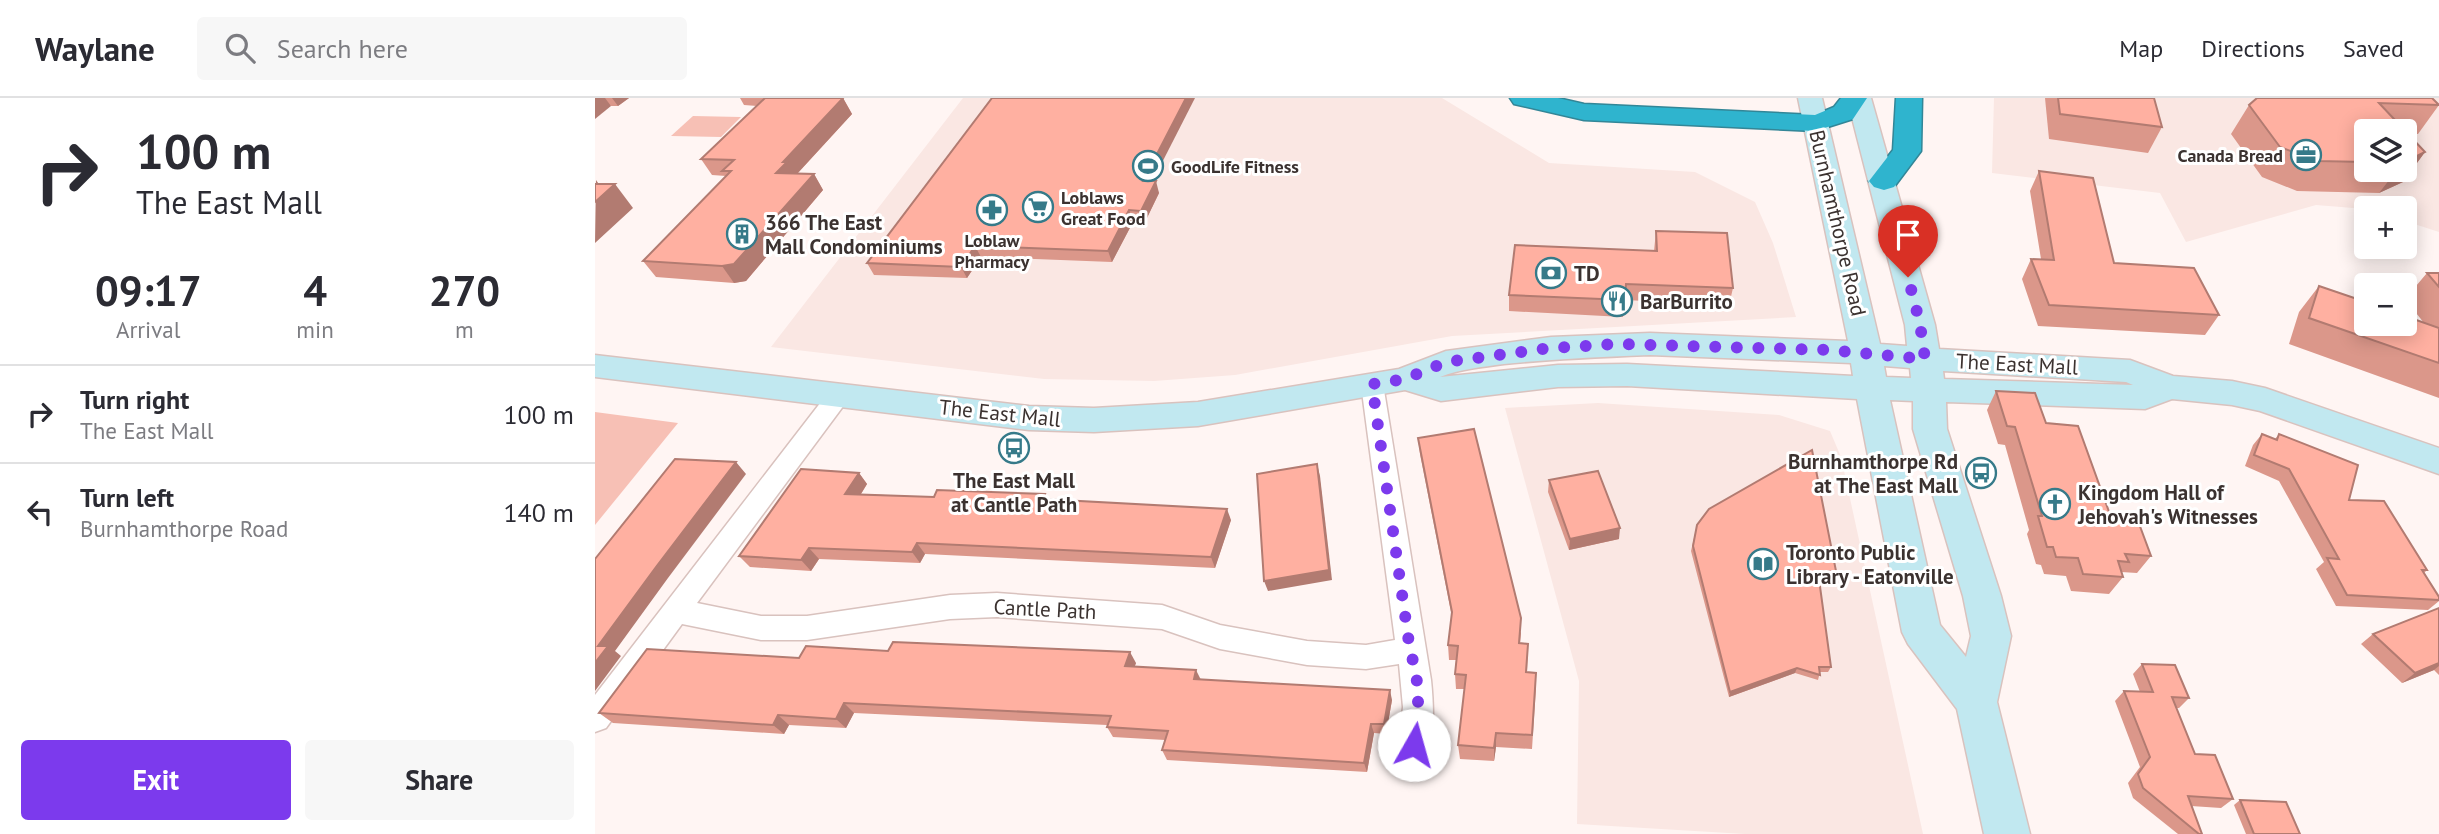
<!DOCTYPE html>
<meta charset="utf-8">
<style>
:root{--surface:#fff;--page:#f7f7f7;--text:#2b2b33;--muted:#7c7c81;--line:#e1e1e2;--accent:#7c3aed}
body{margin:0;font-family:"PT Sans",sans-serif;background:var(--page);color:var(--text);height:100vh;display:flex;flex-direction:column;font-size:26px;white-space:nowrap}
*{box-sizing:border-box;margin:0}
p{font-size:23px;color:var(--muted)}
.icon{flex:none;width:38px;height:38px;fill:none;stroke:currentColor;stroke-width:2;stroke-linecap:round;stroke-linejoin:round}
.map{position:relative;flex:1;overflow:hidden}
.sheet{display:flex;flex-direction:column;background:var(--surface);width:595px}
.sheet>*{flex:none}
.guide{background:#fff;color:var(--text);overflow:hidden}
.buttons{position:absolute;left:1759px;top:21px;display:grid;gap:14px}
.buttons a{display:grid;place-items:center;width:63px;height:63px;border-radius:7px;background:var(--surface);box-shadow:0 4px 18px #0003;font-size:35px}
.pin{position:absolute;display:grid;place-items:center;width:60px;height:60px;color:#fff;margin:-72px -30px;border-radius:50% 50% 50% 0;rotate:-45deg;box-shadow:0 0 7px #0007}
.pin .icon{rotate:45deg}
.me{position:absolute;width:77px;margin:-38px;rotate:7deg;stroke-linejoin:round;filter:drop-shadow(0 0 5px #0008)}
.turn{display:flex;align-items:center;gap:24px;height:147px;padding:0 21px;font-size:32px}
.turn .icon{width:91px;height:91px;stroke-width:2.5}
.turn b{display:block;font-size:49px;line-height:60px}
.eta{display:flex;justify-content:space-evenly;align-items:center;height:119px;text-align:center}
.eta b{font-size:42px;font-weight:700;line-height:49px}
.action{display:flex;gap:14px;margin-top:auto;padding:14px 21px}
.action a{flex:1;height:80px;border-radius:7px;background:var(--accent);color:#fff;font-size:28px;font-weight:700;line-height:80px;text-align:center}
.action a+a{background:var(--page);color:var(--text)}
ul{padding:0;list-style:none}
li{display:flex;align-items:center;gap:21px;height:98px;padding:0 21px;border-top:2px solid var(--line)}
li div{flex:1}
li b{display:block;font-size:26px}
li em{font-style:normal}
header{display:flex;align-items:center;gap:42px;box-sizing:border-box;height:98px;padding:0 35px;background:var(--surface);border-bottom:2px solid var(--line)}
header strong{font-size:33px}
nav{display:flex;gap:38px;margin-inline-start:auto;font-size:24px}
.search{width:490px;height:63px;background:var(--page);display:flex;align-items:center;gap:18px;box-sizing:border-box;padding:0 24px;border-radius:7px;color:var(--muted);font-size:26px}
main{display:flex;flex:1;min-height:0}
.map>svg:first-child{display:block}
.built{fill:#fae7e3;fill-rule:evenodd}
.green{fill:#f7c0b5}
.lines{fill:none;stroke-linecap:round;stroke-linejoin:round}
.minor-casing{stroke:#d9c2be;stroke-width:3}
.secondary-casing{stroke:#d9c2be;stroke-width:3}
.motorway-casing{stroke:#338697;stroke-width:3}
.minor{fill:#fff;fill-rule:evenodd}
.secondary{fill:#c1e8f0;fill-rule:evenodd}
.motorway{fill:#2fb4ce;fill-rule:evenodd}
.wall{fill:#db978a;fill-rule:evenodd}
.shaded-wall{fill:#b27b71}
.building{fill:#ffb0a1;stroke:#b27b71;stroke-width:2}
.route{stroke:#7c3aed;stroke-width:12;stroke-dasharray:0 21.6}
.labels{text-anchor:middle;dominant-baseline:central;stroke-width:6;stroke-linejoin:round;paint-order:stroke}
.far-poi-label{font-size:18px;font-weight:bold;fill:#3b3230;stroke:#fff;text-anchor:start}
.poi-label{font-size:21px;font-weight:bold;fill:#3b3230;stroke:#fff;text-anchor:start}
.street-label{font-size:21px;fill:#3b3230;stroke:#fff}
</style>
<header>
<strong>Waylane</strong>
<div class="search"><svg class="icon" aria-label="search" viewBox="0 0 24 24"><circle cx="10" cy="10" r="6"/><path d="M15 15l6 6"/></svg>Search here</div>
<nav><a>Map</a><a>Directions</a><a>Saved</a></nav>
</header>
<main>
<section class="sheet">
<div class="guide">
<div class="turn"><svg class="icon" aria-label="right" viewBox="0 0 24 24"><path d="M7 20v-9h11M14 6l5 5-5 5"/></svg><div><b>100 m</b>The East Mall</div></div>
</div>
<div class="eta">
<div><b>09:17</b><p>Arrival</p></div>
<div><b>4</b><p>min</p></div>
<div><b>270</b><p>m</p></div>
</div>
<ul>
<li><svg class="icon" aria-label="right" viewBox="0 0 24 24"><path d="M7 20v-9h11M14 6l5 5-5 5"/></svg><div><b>Turn right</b><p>The East Mall</p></div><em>100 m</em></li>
<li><svg class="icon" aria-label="left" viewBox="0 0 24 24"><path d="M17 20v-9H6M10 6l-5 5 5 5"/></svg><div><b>Turn left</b><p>Burnhamthorpe Road</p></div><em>140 m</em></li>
</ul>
<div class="action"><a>Exit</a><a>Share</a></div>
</section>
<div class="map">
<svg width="1844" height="736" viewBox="0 0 1844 736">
<rect width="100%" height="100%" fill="#fff5f3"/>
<g class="built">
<polygon points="368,0 847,0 954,65 1100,74 1160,104 1178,145 1201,219 857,238 640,277 559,283 449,281 176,249"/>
<path d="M1399 0H1844V134L1810 123V110L1771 111 1721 107 1591 144 1565 95 1397 75ZM1771 33H1810V72H1771Z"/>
<polygon points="1003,305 1184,317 1235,333 1246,359 1328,736 1150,736 982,726 984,583 910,310"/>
</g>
<g class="green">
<polygon points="98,18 146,19 126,39 76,38"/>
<polygon points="0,314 83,325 0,427"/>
</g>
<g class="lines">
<g class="minor-casing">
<path id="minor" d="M777 278 785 280 788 286 836 582C839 611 840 650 828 677L817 681 806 677 802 667 808 609 804 566 771 571 712 567 625 551 567 531 402 519 355 521 212 542H166L87 526 11 630 0 634V597L236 291 244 289 252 291 256 297 252 303 102 505 166 518H212L355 497 402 495 567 507 625 527 712 543 771 547 800 542 766 286 769 280Z"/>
</g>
<g class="secondary-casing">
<path id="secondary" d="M1203 0H1227L1285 246 1312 248 1310 227 1252 0H1276L1340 227 1344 251 1535 262 1578 278 1637 283 1670 290 1844 350V376L1665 313 1637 307 1577 301 1550 311 1351 304 1352 331 1406 498 1416 538 1402 604 1435 736H1389L1362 611 1313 546 1307 534 1262 301 1032 288 963 289 846 303 810 292 603 328 499 334 434 332 0 279V257L434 308 499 310 603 304 804 271 851 253 956 239 1055 235 1253 243ZM1055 257 1256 265 1258 278 1032 266 963 267 845 279C865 271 887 269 909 266 957 261 1006 259 1055 257ZM1289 268 1315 270 1316 280 1291 279ZM1348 273 1531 284 1538 287 1349 281ZM1295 302 1318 303V331L1368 498 1376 538 1371 559 1345 527Z"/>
</g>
<g class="motorway-casing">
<g id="motorway">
<polygon points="915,0 963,0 989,6 1220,17 1239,9 1246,0 1272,0 1258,21 1220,33 989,22 919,6"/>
<polygon points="1301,0 1327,0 1326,53 1299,89 1289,92 1279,89 1274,83 1298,52"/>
</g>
</g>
<use href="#minor" class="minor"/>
<use href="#secondary" class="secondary"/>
<use href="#motorway" class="motorway"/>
</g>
<g class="wall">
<polygon points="0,0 34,0 23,8 16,8"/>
<polygon points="145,0 248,0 257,16 202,76 219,76 228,92 151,183 139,185 61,179 48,163 131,78 117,77 106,61 162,8 149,7"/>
<polygon points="1450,0 1559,0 1567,29 1553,55 1454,41"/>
<path d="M1662 0H1837L1844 7 1823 36H1813L1830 54 1808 84 1784 95 1702 93 1667 79 1636 36 1654 7ZM1771 33H1810V72H1771Z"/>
<polygon points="1444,73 1519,165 1624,217 1610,237 1443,228 1427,181 1436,161 1446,161 1435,93"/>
<polygon points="558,83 564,95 550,124 538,124 517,164 386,159 372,180 279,177 272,165"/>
<polygon points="1061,133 1138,190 1134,207 1030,202 1028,219 914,213 914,197 1059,153"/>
<polygon points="1832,175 1844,175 1844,300 1694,246 1704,214 1724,188 1829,225 1810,201"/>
<polygon points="1401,293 1451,325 1517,422 1556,458 1542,475 1526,474 1528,479 1514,496 1476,493 1471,478 1449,476 1446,467 1441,466 1432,436 1434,432 1410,347 1403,346 1392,312"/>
<polygon points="1667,336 1680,341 1684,336 1754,402 1832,472 1829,475 1844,499 1844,503 1833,512 1741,508 1721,471 1729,464 1684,383 1650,368 1658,347"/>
<polygon points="823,340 926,535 925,546 933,546 932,574 941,589 937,651 901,649 899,663 865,661 863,647 870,591 861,591 860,576 861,562 854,562 853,547 857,519 825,356"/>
<polygon points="264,375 272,386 266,396 339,399 450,396 453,401 636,422 620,470 330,456 325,465 224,461 216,473 155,469 144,458"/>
<polygon points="954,382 1024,441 974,452 953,394"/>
<polygon points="1102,427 1241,473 1238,479 1223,479 1236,569 1233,574 1225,574 1223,582 1200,575 1134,599 1096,453"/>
<polygon points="1844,510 1844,577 1839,572 1807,585 1766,546 1778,536"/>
<polygon points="293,553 541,565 539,569 605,581 797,602 791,636 779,635 772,674 572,662 567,652 570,642 518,639 512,629 512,627 259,615 251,630 194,627 189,636 18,625 4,615 204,560"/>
<polygon points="1547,566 1594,600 1584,610 1581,610 1600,656 1638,701 1626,710 1596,708 1607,736 1583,736 1538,700 1533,685 1545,669 1520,603 1529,593 1545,594 1538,576"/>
<polygon points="1645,702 1705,736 1651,736 1639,707"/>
</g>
<g class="shaded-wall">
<polygon points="0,0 10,0 16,8 0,21"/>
<polygon points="17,0 34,0 23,8"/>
<polygon points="248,0 257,16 200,78 181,75 188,64"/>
<polygon points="591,0 600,0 552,94 548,83"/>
<polygon points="1830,54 1808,84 1784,95 1802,72 1810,72 1810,64"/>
<polygon points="219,76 228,92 151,183 139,185 127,168"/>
<polygon points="1,82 10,95 20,86 38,110 0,145"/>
<polygon points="561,83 564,95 550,124 546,113"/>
<polygon points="534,112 538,124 517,164 513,153"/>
<polygon points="380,148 386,159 372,180 366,169"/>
<polygon points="141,364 151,376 73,480 20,553 26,558 0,593 0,565 3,548 61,469"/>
<polygon points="722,366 725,378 737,482 673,493 669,483"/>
<polygon points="264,375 272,386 259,407 250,396"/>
<polygon points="632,411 636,422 620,470 616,459"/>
<polygon points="1025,430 1024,441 974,452 975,441"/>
<polygon points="322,445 330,456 325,465 317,454"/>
<polygon points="214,450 224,461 216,473 206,462"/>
<polygon points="535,554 541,565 536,578 530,568"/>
<polygon points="1844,565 1844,568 1839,572 1807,585 1820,575"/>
<polygon points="1202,570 1200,575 1134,599 1135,594"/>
<polygon points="601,572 606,582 599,581"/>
<polygon points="795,592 797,602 791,636 789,626"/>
<polygon points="249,605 259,615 251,630 241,621"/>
<polygon points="183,617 194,627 189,636 178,627"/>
<polygon points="776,626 779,635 772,674 769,665"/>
<polygon points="901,635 901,649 899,663 899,650"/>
</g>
<g class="building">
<polygon points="170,0 248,0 188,64 192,64 181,75 219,76 139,166 127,168 48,163 136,73 127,73 139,62 106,61"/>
<polygon points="397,0 591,0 548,83 561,83 546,113 534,112 513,153 380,148 366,169 272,165"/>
<polygon points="1463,0 1559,0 1567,29 1465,16"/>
<polygon points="1662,0 1837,0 1844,7 1784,5 1830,54 1810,64 1810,33 1771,33 1771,64 1722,63 1685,49 1654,7"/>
<polygon points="1444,73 1498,80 1519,165 1599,170 1624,217 1454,207 1436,161 1459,162"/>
<polygon points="0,86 20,86 0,104"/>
<polygon points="1061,133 1132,135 1138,190 1031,186 1030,202 914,197 920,147 1062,153"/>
<polygon points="1832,175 1844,175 1844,189"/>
<polygon points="1724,188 1771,204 1771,226 1810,226 1810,218 1844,230 1844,265 1714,220"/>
<polygon points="1401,293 1440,295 1451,325 1483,328 1517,422 1543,423 1556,458 1530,456 1534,464 1523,463 1528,479 1488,476 1483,460 1461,459 1458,449 1452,449 1443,418 1447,418 1420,329 1412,328"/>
<polygon points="879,331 926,520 924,545 933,546 931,574 941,575 937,637 901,635 899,650 863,647 871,577 860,576 863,548 853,547 857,514 823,340"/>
<polygon points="1667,336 1682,342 1684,336 1763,367 1754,402 1789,403 1832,472 1827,472 1844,499 1844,502 1752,497 1732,460 1744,461 1694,371 1659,357"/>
<polygon points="1217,352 1241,473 1223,474 1236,569 1224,569 1225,577 1202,570 1135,594 1098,448 1102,427 1114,411"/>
<polygon points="80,361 141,364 61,469 3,548 13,548 0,565 0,461"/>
<polygon points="722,366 734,472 669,483 662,376"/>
<polygon points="206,371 264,375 250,396 339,399 342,392 450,396 448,401 632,411 616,459 322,445 317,454 214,450 206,462 144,458"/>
<polygon points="1003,373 1025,430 975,441 954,382"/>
<polygon points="1844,510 1844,565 1820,575 1778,536"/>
<polygon points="298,544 535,554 530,568 601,572 599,581 795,592 789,626 776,626 769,665 567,652 573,633 512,629 516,618 249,605 241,621 183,617 178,627 4,615 52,551 204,560 211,548 293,553"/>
<polygon points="1547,566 1580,567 1594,600 1577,599 1600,656 1620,657 1638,701 1593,698 1607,736 1604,736 1548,690 1543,676 1555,659 1529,593 1558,594"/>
<polygon points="1645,702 1691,704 1705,736 1659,736"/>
</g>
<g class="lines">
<path class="route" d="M819 647C824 609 826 589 815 552L777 286 810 281 851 264 956 250 1022 246 1234 252 1330 261 1325 226 1313 179"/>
</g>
<defs>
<g id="office-ring" transform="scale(1.575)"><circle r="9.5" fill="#fff" stroke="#367a89" stroke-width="1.5"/><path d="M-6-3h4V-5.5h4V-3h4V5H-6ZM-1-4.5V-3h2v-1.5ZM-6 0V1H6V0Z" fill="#367a89"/></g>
<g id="stadium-ring" transform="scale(1.575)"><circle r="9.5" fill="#fff" stroke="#367a89" stroke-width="1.5"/><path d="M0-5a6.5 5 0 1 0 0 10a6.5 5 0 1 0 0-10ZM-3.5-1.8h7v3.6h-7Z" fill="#367a89"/></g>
<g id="supermarket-ring" transform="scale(1.575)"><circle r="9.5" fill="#fff" stroke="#367a89" stroke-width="1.5"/><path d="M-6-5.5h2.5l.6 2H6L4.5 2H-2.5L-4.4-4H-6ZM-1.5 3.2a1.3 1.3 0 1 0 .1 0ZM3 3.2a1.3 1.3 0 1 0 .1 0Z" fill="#367a89"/></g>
<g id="pharmacy-ring" transform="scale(1.575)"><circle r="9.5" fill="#fff" stroke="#367a89" stroke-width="1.5"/><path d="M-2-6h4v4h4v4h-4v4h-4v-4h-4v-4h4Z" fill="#367a89"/></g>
<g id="building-ring" transform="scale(1.575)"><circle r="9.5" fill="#fff" stroke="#367a89" stroke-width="1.5"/><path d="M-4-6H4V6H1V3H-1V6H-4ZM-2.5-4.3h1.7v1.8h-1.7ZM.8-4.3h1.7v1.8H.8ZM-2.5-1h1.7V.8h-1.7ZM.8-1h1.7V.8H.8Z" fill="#367a89"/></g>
<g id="bank-ring" transform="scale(1.575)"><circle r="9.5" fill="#fff" stroke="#367a89" stroke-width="1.5"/><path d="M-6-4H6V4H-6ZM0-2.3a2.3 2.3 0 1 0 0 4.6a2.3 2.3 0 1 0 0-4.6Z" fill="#367a89"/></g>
<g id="restaurant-ring" transform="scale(1.575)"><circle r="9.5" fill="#fff" stroke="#367a89" stroke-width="1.5"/><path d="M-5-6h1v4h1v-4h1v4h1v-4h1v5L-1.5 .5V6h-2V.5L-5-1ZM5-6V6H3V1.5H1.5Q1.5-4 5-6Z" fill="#367a89"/></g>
<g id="bus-ring" transform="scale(1.575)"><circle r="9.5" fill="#fff" stroke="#367a89" stroke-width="1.5"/><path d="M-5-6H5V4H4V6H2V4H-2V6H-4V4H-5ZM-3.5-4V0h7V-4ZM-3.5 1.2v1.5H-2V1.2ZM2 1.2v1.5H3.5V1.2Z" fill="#367a89"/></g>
<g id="church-ring" transform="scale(1.575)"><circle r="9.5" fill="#fff" stroke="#367a89" stroke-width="1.5"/><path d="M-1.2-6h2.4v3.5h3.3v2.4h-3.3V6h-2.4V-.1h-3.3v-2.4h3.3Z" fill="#367a89"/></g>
<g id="library-ring" transform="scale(1.575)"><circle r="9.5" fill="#fff" stroke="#367a89" stroke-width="1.5"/><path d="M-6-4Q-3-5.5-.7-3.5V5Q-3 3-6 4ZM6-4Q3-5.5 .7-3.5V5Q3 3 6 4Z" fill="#367a89"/></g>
</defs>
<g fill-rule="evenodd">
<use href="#office-ring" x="1711" y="57"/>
<use href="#stadium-ring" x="553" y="68"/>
<use href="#supermarket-ring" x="443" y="109"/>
<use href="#pharmacy-ring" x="397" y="112"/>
<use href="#building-ring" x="147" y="136"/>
<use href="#bank-ring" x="956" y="175"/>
<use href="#restaurant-ring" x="1022" y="203"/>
<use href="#bus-ring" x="419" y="350"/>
<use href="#bus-ring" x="1386" y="375"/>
<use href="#church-ring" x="1460" y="406"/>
<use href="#library-ring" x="1168" y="466"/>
</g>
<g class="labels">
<g class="far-poi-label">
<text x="1688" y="57" text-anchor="end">Canada Bread</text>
<text x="576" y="68">GoodLife Fitness</text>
<text x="466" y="99">Loblaws<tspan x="466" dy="21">Great Food</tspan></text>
<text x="397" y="142" text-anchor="middle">Loblaw<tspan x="397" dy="21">Pharmacy</tspan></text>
</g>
<g class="poi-label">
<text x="170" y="124">366 The East<tspan x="170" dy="24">Mall Condominiums</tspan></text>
<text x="979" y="175">TD</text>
<text x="1045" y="203">BarBurrito</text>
<text x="1363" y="363" text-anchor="end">Burnhamthorpe Rd<tspan x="1363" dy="24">at The East Mall</tspan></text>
<text x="419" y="382" text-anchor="middle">The East Mall<tspan x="419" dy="24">at Cantle Path</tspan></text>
<text x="1483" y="394">Kingdom Hall of<tspan x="1483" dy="24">Jehovah's Witnesses</tspan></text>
<text x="1191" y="454">Toronto Public<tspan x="1191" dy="24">Library - Eatonville</tspan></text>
</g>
<g class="street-label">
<text transform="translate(1243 125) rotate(77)">Burnhamthorpe Road</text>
<text transform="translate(1422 266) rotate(3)">The East Mall</text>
<text transform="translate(405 315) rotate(6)">The East Mall</text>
<text transform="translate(450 511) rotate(3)">Cantle Path</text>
</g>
</g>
</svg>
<div class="buttons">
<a><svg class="icon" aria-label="layers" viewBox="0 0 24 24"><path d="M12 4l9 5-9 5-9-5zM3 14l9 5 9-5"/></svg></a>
<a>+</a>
<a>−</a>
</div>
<div class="pin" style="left:1313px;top:179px;background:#d93025"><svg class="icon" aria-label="arrive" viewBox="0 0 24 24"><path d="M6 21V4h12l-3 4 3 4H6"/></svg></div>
<svg class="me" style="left:819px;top:647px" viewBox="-20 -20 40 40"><circle r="19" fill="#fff"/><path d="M0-13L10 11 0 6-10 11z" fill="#7c3aed"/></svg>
</div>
</main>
